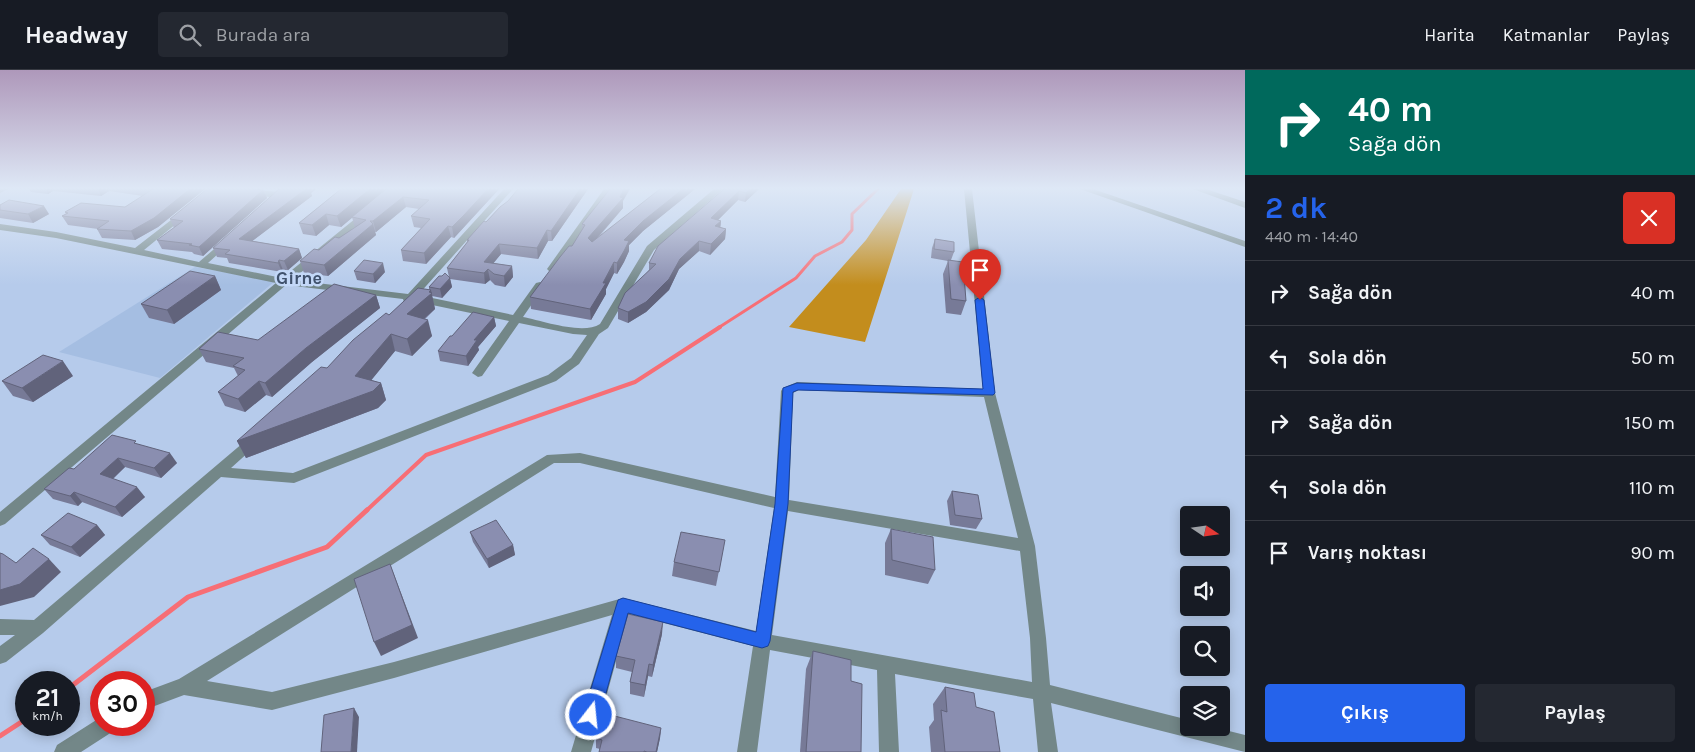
<!DOCTYPE html>
<html lang="tr">
<meta charset="utf-8">
<style>
:root{--surface:#171b24;--page:#242831;--text:#f1f3f6;--muted:#9ea1a6;--line:#363941;--accent:#2563eb}
body{margin:0;font-family:Karla,sans-serif;background:var(--page);color:var(--text);height:100vh;display:flex;flex-direction:column;font-size:19px;white-space:nowrap}
*{box-sizing:border-box;margin:0}
p{font-size:16px;color:var(--muted)}
.icon{flex:none;width:28px;height:28px;fill:none;stroke:currentColor;stroke-width:2;stroke-linecap:round;stroke-linejoin:round}
.map{position:relative;flex:1;overflow:hidden}
.sheet{display:flex;flex-direction:column;background:var(--surface);width:450px}
.sheet>*{flex:none}
.banner{background:#00695c;color:#fff;overflow:hidden}
.needle{width:32px;rotate:103deg}
.controls{position:absolute;left:1180px;top:436px;display:grid;gap:10px}
.controls a{display:grid;place-items:center;width:50px;height:50px;border-radius:5px;background:var(--surface);box-shadow:0 2px 12px #0003;font-size:25px}
.speed{position:absolute;left:15px;top:601px;display:flex;gap:10px;font-size:25px;font-weight:700;text-align:center}
.speed>*{display:grid;place-content:center;width:65px;height:65px;border-radius:50%;background:var(--surface);box-shadow:0 2px 12px #0003;line-height:1}
.speed small{font-size:12px;font-weight:400}
.speed .limit{border:8px solid #d22;background:#fff;color:#111}
.pin{position:absolute;display:grid;place-items:center;width:42px;height:42px;color:#fff;margin:-51px -21px;border-radius:50% 50% 50% 0;rotate:-45deg;box-shadow:0 0 5px #0007}
.pin .icon{rotate:45deg}
.me{position:absolute;width:55px;margin:-28px;rotate:16deg;stroke-linejoin:round;filter:drop-shadow(0 0 4px #0008)}
.turn{display:flex;align-items:center;gap:18px;height:105px;padding:0 20px;font-size:22px}
.turn .icon{width:65px;height:65px;stroke-width:2.5}
.turn b{display:block;font-size:35px;line-height:42px}
.round{display:grid;place-items:center;flex:none;width:52px;height:52px;border-radius:5px;background:var(--page)}
.overview{display:flex;align-items:center;justify-content:space-between;height:85px;padding:0 20px}
h1{font-size:30px;font-weight:700;line-height:38px;color:var(--accent)}
.action{display:flex;gap:10px;margin-top:auto;padding:10px 20px}
.action a{flex:1;height:58px;border-radius:5px;background:var(--accent);color:#fff;font-size:20px;font-weight:700;line-height:58px;text-align:center}
.action a+a{background:var(--page);color:var(--text)}
ul{padding:0;list-style:none}
li{display:flex;align-items:center;gap:15px;height:65px;padding:0 20px;border-top:1px solid var(--line)}
li div{flex:1}
li b{display:block;font-size:19px}
li em{font-style:normal}
header{display:flex;align-items:center;gap:30px;box-sizing:border-box;height:70px;padding:0 25px;background:var(--surface);border-bottom:1px solid var(--line)}
header strong{font-size:24px}
nav{display:flex;gap:28px;margin-inline-start:auto;font-size:18px}
.search{width:350px;height:45px;background:var(--page);display:flex;align-items:center;gap:12px;box-sizing:border-box;padding:0 18px;border-radius:5px;color:var(--muted);font-size:19px}
main{display:flex;flex:1;min-height:0}
.map>svg:first-child{display:block}
.built{fill:#a5bee2}
.green{fill:#c38d1d}
.lines{fill:none;stroke-linecap:round;stroke-linejoin:round}
.stream-far2{stroke:#f76e75;stroke-width:3}
.stream-far1{stroke:#f76e75;stroke-width:4}
.stream{stroke:#f76e75;stroke-width:5}
.minor{fill:#738788;fill-rule:evenodd}
.wall{fill:#777a97}
.shaded-wall{fill:#61637b}
.building{fill:#8a8eb0;stroke:#61637b}
.route{fill:#2563eb;stroke:#184099}
.labels{text-anchor:middle;dominant-baseline:central;stroke-width:5;stroke-linejoin:round;paint-order:stroke}
.far-district-label{font-size:18px;font-weight:bold;fill:#3f516c;stroke:#c3d8f8}
</style>
<header>
<strong>Headway</strong>
<div class="search"><svg class="icon" aria-label="search" viewBox="0 0 24 24"><circle cx="10" cy="10" r="6"/><path d="M15 15l6 6"/></svg>Burada ara</div>
<nav><a>Harita</a><a>Katmanlar</a><a>Paylaş</a></nav>
</header>
<main>
<div class="map">
<svg width="1245" height="682" viewBox="0 0 1245 682">
<rect width="100%" height="100%" fill="#b6cbeb"/>
<polygon class="built" points="195,197 275,211 160,308 59,282"/>
<polygon class="green" points="901,119 914,119 865,272 789,257 866,170"/>
<g class="lines">
<polyline class="stream-far2" points="718,258 796,208 815,186 842,172 852,160 852,144 878,119"/>
<polyline class="stream-far1" points="366,441 426,385 635,312 720,257"/>
<g class="stream">
<polyline points="69,618 188,527 327,477 367,440"/>
<polyline points="0,666 26,649"/>
</g>
<g class="minor">
<polygon points="0,119 8,119 0,123"/>
<polygon points="210,119 245,119 279,122 283,125 279,128 214,121"/>
<path d="M504 119H513L418 225 513 245 536 213 540 212 545 215 523 247C543 251 583 265 600 254L647 176 714 119H723L654 180 608 258 599 264 579 294 556 311 294 413 221 407 43 563 6 592 0 594V576L15 565H0V549L34 550 250 367H260L262 370 231 398 293 403 548 305 571 288 587 265 573 264 519 253 482 306 478 307 472 303 509 251 413 231 408 233 404 232 403 229 286 215 5 454 0 456V442L276 213 56 168 0 160V154L56 162 135 178 184 140 187 141V145L144 180 199 192 227 168 232 171 230 173 208 193 282 208 366 140 369 141V145L292 210 408 224Z"/>
<polygon points="604,119 612,119 555,201 549,201 547,199"/>
<path d="M964 119H972L995 323 1035 476 1046 568 1050 615 1189 650V658H1217L1245 665V682L1051 633 1058 682H1038L1033 629 895 604 899 682H879L877 600 770 580 757 682H737L753 576 629 544 591 682H571L612 545 394 608 272 640 184 625 144 640V622L179 609 547 385 580 383 775 427 781 321 783 318 797 312 983 319ZM799 320 984 327 1018 468 789 430 793 323ZM554 393H580L774 438 756 561 623 528 394 592 272 622 207 611ZM788 441 1020 481 1030 568 1032 612 772 565Z"/>
<polygon points="1080,119 1093,119 1245,171 1245,177"/>
<polygon points="1193,119 1206,119 1245,132 1245,138"/>
<polygon points="101,647 101,655 114,655 112,662 81,682 54,682 57,675"/>
</g>
</g>
<g class="wall">
<polygon points="29,119 205,119 158,157 135,170 102,168 97,159 98,159 68,155 62,146 66,144 65,142 125,137 143,126 109,121 101,126 53,121 48,124 31,122"/>
<polygon points="279,119 316,119 311,123 312,126 252,171 299,179 302,188 288,200 283,200 282,202 229,193 227,188 217,187 213,178"/>
<polygon points="341,119 499,119 465,156 454,168 451,167 426,194 403,191 401,180 421,158 414,157 411,146 419,139 406,137 376,162 375,162 376,165 328,206 304,203 300,191 339,168 355,158 352,147 383,122 341,157 329,155 316,166 303,164 299,153"/>
<polygon points="518,119 588,119 552,171 548,171 538,189 501,184 493,193 512,196 513,207 505,217 495,215 490,210 485,214 450,209 452,217 442,228 432,226 435,239 425,249 432,266 412,286 395,281 371,310 381,313 386,330 378,338 246,388 237,371 327,298 389,245 429,220 429,217 449,207 447,198 467,172 467,170 508,131"/>
<polygon points="660,119 695,119 643,161 629,175 629,181 624,192 617,204 614,203 606,219 606,224 591,250 531,239 530,227 572,176 582,160 582,154 623,131 623,138 597,169"/>
<polygon points="724,119 759,119 745,132 738,130 718,150 721,151 720,157 726,159 725,169 710,185 699,181 679,199 669,220 646,242 628,253 618,249 618,238 649,200 649,193"/>
<polygon points="263,120 267,128 203,186 194,184 192,182 162,179 157,170 174,158 170,149"/>
<polygon points="0,135 49,144 33,153 0,148"/>
<polygon points="935,169 954,182 951,190 966,231 961,245 946,243 943,204 948,191 931,188 932,178"/>
<polygon points="354,201 385,202 375,213 357,210"/>
<polygon points="215,206 221,220 174,254 149,248 141,234"/>
<polygon points="376,225 380,238 312,292 272,327 266,325 245,342 225,336 218,322 238,306 234,298 206,292 199,279 258,270"/>
<polygon points="494,247 496,256 478,277 479,280 468,296 440,291 438,281 452,266"/>
<polygon points="73,306 33,332 13,326 2,311"/>
<polygon points="138,374 177,393 161,408 125,397 113,409 145,427 122,447 82,432 78,436 53,429 44,419 74,399"/>
<polygon points="952,421 982,449 976,459 950,455 947,431"/>
<polygon points="97,455 105,465 80,487 50,475 41,465"/>
<polygon points="891,459 935,500 928,514 885,505 885,473"/>
<polygon points="470,462 513,475 515,485 489,498 473,472"/>
<polygon points="722,485 716,516 672,506 674,492"/>
<polygon points="662,564 652,607 648,606 644,627 630,624 630,612 632,602 616,598 616,586"/>
<polygon points="813,581 851,611 861,682 800,682 806,599"/>
<polygon points="945,617 976,637 1000,682 931,682 929,657 934,650 933,634"/>
<polygon points="661,658 660,668 657,682 599,682 600,679 596,678 596,668"/>
</g>
<g class="shaded-wall">
<polygon points="46,119 52,119 53,121 48,124"/>
<polygon points="98,119 108,119 109,121 101,126"/>
<polygon points="190,119 205,119 158,157 135,170 131,161"/>
<polygon points="306,119 316,119 311,123 312,126 243,178 239,169"/>
<polygon points="370,119 386,119 341,157 337,146"/>
<polygon points="488,119 499,119 454,168 452,157"/>
<polygon points="580,119 588,119 552,171 551,161"/>
<polygon points="624,119 630,119 623,131 623,138 588,178 588,168 620,127"/>
<polygon points="683,119 695,119 643,161 629,175 629,181 624,192 617,204 617,193 624,170 643,151"/>
<polygon points="750,119 759,119 745,132 746,123"/>
<polygon points="263,120 267,128 203,186 199,177"/>
<polygon points="739,121 738,130 710,158 711,148"/>
<polygon points="403,127 406,137 376,162 373,151"/>
<polygon points="44,136 49,144 33,153 28,144"/>
<polygon points="326,144 329,155 316,166 312,155"/>
<polygon points="721,151 720,161 715,156"/>
<polygon points="373,154 376,165 328,206 324,195"/>
<polygon points="448,156 451,167 426,194 424,183"/>
<polygon points="726,159 725,169 710,185 711,174"/>
<polygon points="547,160 548,171 538,189 537,178"/>
<polygon points="699,171 699,181 679,199 669,220 646,242 628,253 628,242 680,189"/>
<polygon points="499,174 501,184 488,200 490,210 485,214 484,203 484,192"/>
<polygon points="299,179 302,188 288,200 284,191"/>
<polygon points="279,190 283,200 282,202 278,193"/>
<polygon points="614,192 614,203 606,219 606,224 591,250 590,239"/>
<polygon points="383,193 385,202 375,213 373,204"/>
<polygon points="512,196 513,207 505,217 504,206"/>
<polygon points="215,206 221,220 174,254 167,240"/>
<polygon points="450,208 452,217 442,228 440,219"/>
<polygon points="431,220 435,239 411,260 407,244"/>
<polygon points="376,225 380,238 312,292 272,327 265,313 306,278"/>
<polygon points="494,247 496,256 478,277 479,280 468,296 466,286 474,270"/>
<polygon points="428,250 432,266 412,286 407,269"/>
<polygon points="391,264 395,281 361,323 355,306"/>
<polygon points="63,291 73,306 33,332 22,318"/>
<polygon points="259,311 266,325 245,342 238,329"/>
<polygon points="381,313 386,330 378,338 246,388 237,371"/>
<polygon points="170,383 177,393 161,408 154,398"/>
<polygon points="118,388 125,397 107,414 100,404"/>
<polygon points="137,417 145,427 122,447 115,437"/>
<polygon points="74,422 82,432 78,436 70,426"/>
<polygon points="97,455 105,465 80,487 71,477"/>
<polygon points="513,475 515,485 489,498 487,489"/>
<polygon points="49,489 61,502 34,527 0,536 0,520"/>
<polygon points="390,494 418,568 381,586 374,572"/>
<polygon points="663,552 662,564 652,607 653,595"/>
<polygon points="649,594 648,606 644,627 645,615"/>
<polygon points="354,638 359,647 357,682 351,682"/>
<polygon points="661,658 660,668 657,682 656,682"/>
</g>
<g class="building">
<polygon points="153,119 190,119 154,148 131,161 97,159 109,151 62,146 68,143 65,142 81,133 125,137"/>
<polygon points="207,119 255,119 263,120 199,177 189,175 192,174 157,170 183,151 170,149"/>
<polygon points="279,119 306,119 239,169 299,179 284,191 279,190 278,193 225,184 230,180 213,178"/>
<polygon points="341,119 370,119 337,146 326,144 312,155 299,153"/>
<polygon points="386,119 488,119 464,145 452,157 448,156 424,183 401,180 430,149 411,146 429,130 403,127 373,151 370,151 373,154 324,195 300,191 314,179 319,180 335,167 339,168 366,150 352,147"/>
<polygon points="518,119 580,119 551,161 547,160 537,178 499,174 484,192 512,196 504,206 494,204 488,199 484,203 447,198 469,170 467,170 484,151 486,152 500,137 508,131"/>
<polygon points="610,119 624,119 620,127 623,128 588,168 592,172 660,119 683,119 643,151 624,170 629,171 624,181 617,193 614,192 603,213 606,213 590,239 530,227 560,187 569,176 572,176 585,155 582,154"/>
<polygon points="724,119 750,119 746,123 739,121 711,148 721,151 715,156 726,159 711,174 699,171 680,189 669,209 646,232 628,242 618,238 625,223 656,194 649,193 658,176"/>
<polygon points="9,130 44,136 28,144 0,140 0,135"/>
<polygon points="935,169 954,172 954,182 934,179"/>
<polygon points="364,190 383,193 373,204 354,201"/>
<polygon points="948,190 963,192 966,231 951,229"/>
<polygon points="190,201 215,206 167,240 141,234"/>
<polygon points="445,203 450,208 440,219 429,217 439,206 442,206"/>
<polygon points="334,214 376,225 306,278 265,313 259,311 238,329 218,322 245,300 233,296 244,288 199,279 218,262 258,270"/>
<polygon points="418,218 431,220 429,222 432,223 407,244 428,250 407,269 391,264 355,306 381,313 373,321 237,371 321,297 327,298 353,270 386,243 389,245"/>
<polygon points="473,242 494,247 474,270 477,270 466,286 438,281 450,266 452,266"/>
<polygon points="43,285 63,291 22,318 2,311"/>
<polygon points="112,365 136,371 134,373 170,383 154,398 118,388 100,404 137,417 115,437 74,422 70,426 44,419 69,398 74,399"/>
<polygon points="952,421 978,425 982,449 955,445"/>
<polygon points="68,443 97,455 71,477 41,465"/>
<polygon points="496,450 513,475 487,489 470,462"/>
<polygon points="891,459 933,467 935,500 892,490"/>
<polygon points="681,462 725,470 719,502 674,492"/>
<polygon points="33,478 49,489 20,514 0,520 0,483 3,484 16,493"/>
<polygon points="390,494 412,555 374,572 354,509"/>
<polygon points="628,544 663,552 653,595 649,594 645,615 630,612 635,590 616,586"/>
<polygon points="813,581 851,590 851,611 862,614 861,682 806,682"/>
<polygon points="945,617 974,623 976,637 994,642 1000,682 945,682 941,640 947,642"/>
<polygon points="354,638 351,682 321,682 324,645"/>
<polygon points="603,643 661,658 656,682 647,682 644,681 644,682 599,682 602,670 596,668"/>
</g>
<linearGradient id="sky" x2="0" y2="1"><stop stop-color="#ae98ba"/><stop offset="0.55" stop-color="#dee8f6"/><stop offset="1" stop-color="#dee8f6" stop-opacity="0"/></linearGradient>
<rect width="1245" height="215" fill="url(#sky)"/>
<polygon class="route" points="980,227 984,230 995,323 993,325 798,320 793,322 788,434 770,571 768,576 762,578 628,543 600,645 597,651 591,653 585,651 583,645 618,530 623,528 756,562 775,434 783,318 797,313 983,319 975,230"/>
<g class="labels">
<g class="far-district-label">
<text x="299" y="208">Girne</text>
</g>
</g>
</svg>
<div class="controls">
<a><svg class="needle" viewBox="-14 -14 28 28"><path d="M0-13l5 13h-10z" fill="#e53935"/><path d="M0 13l5-13h-10z" fill="#9ea1a6"/></svg></a>
<a><svg class="icon" aria-label="sound" viewBox="0 0 24 24"><path d="M4 9h4l5-4v14l-5-4H4zM17 9q2 3 0 6"/></svg></a>
<a><svg class="icon" aria-label="search" viewBox="0 0 24 24"><circle cx="10" cy="10" r="6"/><path d="M15 15l6 6"/></svg></a>
<a><svg class="icon" aria-label="layers" viewBox="0 0 24 24"><path d="M12 4l9 5-9 5-9-5zM3 14l9 5 9-5"/></svg></a>
</div>
<div class="speed"><div>21<small>km/h</small></div><div class="limit">30</div></div>
<div class="pin" style="left:980px;top:230px;background:#d93025"><svg class="icon" aria-label="arrive" viewBox="0 0 24 24"><path d="M6 21V4h12l-3 4 3 4H6"/></svg></div>
<svg class="me" style="left:591px;top:645px" viewBox="-20 -20 40 40"><circle r="17" fill="#2563eb" stroke="#fff" stroke-width="3"/><path d="M0-11L8 9 0 5-8 9z" fill="#fff"/></svg>
</div>
<section class="sheet">
<div class="banner">
<div class="turn"><svg class="icon" aria-label="right" viewBox="0 0 24 24"><path d="M7 20v-9h11M14 6l5 5-5 5"/></svg><div><b>40 m</b>Sağa dön</div></div>
</div>
<div class="overview"><div><h1>2 dk</h1><p>440 m · 14:40</p></div><a class="round" style="background:#d93025;color:#fff"><svg class="icon" aria-label="close" viewBox="0 0 24 24"><path d="M6 6l12 12M18 6L6 18"/></svg></a></div>
<ul>
<li><svg class="icon" aria-label="right" viewBox="0 0 24 24"><path d="M7 20v-9h11M14 6l5 5-5 5"/></svg><div><b>Sağa dön</b></div><em>40 m</em></li>
<li><svg class="icon" aria-label="left" viewBox="0 0 24 24"><path d="M17 20v-9H6M10 6l-5 5 5 5"/></svg><div><b>Sola dön</b></div><em>50 m</em></li>
<li><svg class="icon" aria-label="right" viewBox="0 0 24 24"><path d="M7 20v-9h11M14 6l5 5-5 5"/></svg><div><b>Sağa dön</b></div><em>150 m</em></li>
<li><svg class="icon" aria-label="left" viewBox="0 0 24 24"><path d="M17 20v-9H6M10 6l-5 5 5 5"/></svg><div><b>Sola dön</b></div><em>110 m</em></li>
<li><svg class="icon" aria-label="arrive" viewBox="0 0 24 24"><path d="M6 21V4h12l-3 4 3 4H6"/></svg><div><b>Varış noktası</b></div><em>90 m</em></li>
</ul>
<div class="action"><a>Çıkış</a><a>Paylaş</a></div>
</section>
</main>
